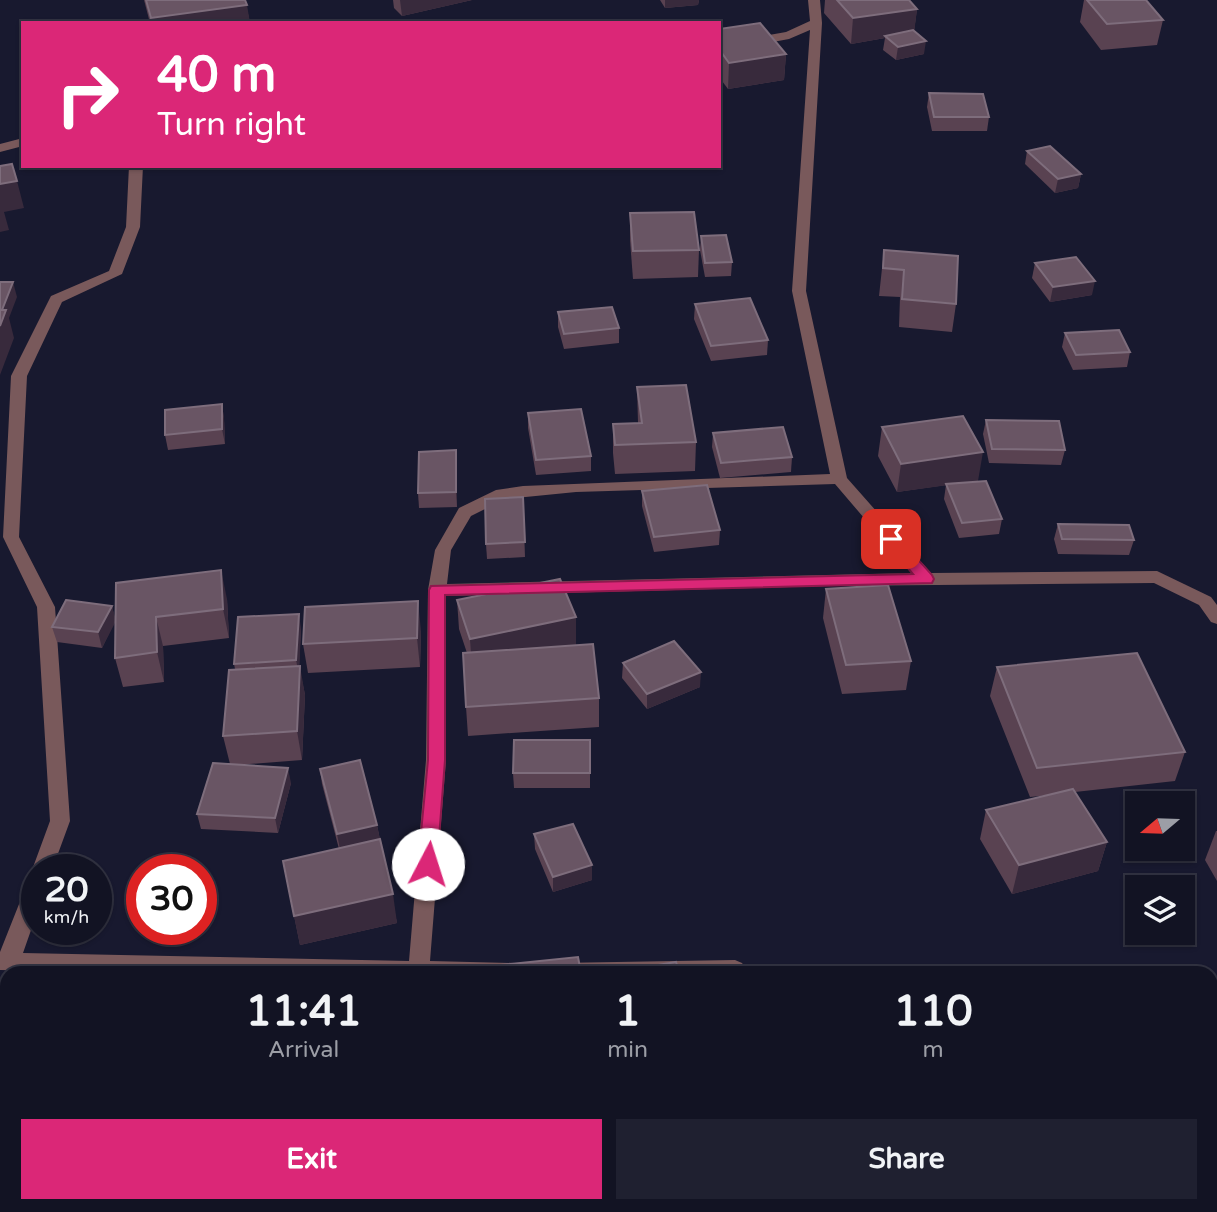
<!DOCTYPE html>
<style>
:root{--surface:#121323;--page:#1f2030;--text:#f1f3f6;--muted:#9c9ea6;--line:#313241;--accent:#db2777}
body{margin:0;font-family:"Varela Round",sans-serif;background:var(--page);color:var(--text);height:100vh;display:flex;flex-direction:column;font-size:26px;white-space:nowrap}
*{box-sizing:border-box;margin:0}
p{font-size:23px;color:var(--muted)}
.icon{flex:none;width:38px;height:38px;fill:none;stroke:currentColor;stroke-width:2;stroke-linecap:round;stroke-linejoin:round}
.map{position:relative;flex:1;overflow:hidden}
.panel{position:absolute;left:0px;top:966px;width:1218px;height:247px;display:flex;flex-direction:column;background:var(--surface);border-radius:21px 21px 0 0;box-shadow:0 2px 5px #0004,0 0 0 2px var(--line)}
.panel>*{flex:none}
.guide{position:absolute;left:21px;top:21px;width:700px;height:147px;border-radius:0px;box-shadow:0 2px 5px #0004,0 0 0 2px var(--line);background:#db2777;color:#fff;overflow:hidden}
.needle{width:46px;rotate:251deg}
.buttons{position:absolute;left:1125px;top:791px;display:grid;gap:14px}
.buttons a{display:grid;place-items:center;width:70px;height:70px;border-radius:0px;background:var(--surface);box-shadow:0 2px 5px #0004,0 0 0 2px var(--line);font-size:35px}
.speed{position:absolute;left:21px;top:854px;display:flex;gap:14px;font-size:35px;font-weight:700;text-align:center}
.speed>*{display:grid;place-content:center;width:91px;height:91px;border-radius:50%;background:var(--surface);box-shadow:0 2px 5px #0004,0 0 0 2px var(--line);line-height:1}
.speed small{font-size:18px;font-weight:400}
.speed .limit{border:10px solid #d22;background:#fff;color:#111}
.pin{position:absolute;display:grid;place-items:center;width:60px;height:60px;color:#fff;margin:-30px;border-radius:14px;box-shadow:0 4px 10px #0006}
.me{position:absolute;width:77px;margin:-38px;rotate:5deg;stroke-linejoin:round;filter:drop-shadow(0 0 5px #0008)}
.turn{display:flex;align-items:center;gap:24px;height:147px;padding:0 21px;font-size:32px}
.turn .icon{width:91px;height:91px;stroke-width:2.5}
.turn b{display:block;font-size:49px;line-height:60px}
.eta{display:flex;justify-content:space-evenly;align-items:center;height:119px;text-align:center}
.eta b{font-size:42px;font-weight:700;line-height:49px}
.action{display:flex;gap:14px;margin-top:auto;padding:14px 21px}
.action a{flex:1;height:80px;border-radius:0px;background:var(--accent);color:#fff;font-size:28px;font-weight:700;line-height:80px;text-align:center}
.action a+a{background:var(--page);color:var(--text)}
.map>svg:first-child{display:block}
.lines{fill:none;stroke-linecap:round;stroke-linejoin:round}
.minor{fill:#79595b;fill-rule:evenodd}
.wall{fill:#594251}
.shaded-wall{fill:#382a3c}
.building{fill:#695564;stroke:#7e6d7c;stroke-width:2}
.route{fill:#db2777;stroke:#8e194d;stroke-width:2}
</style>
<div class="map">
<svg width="1217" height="1212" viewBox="0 0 1217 1212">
<rect width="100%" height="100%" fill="#18192f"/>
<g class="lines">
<g class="minor">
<path d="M808 0H820L822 23 806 291 847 478 931 573 1157 571 1211 597 1217 605V624L1211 622 1199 605 1154 583 826 586 446 596V760L430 961 515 963 522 966 525 973H148L0 970V952L27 884 30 878 36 876 32 870 50 821 37 607 3 537 11 376 51 296 109 271 126 227 129 166H143L140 227 122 274 62 302 27 376 19 537 55 607 70 821 52 870H37V913L23 953 409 961 426 760 428 590 435 550 459 508 496 490 523 486 830 474 792 291 810 30 789 39 719 52V44L786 32 810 21ZM835 484 911 573 447 584 451 550 471 516 505 499 576 492Z"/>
<polygon points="23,138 23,146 0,152 0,144"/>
<polygon points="735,960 742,963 746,969 744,973 546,972 550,966 557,963"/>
</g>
</g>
<g class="wall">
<polygon points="144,0 245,0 250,23 150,23"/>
<polygon points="393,0 472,0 402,16 394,8"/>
<polygon points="660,0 699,0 698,5 665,8"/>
<polygon points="825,0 909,0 917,9 914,31 924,54 896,60 883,50 885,38 851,44 824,13"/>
<polygon points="1084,0 1146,0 1163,20 1157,45 1101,50 1080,22"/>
<polygon points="719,29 786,54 784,80 728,89 719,77"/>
<polygon points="929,93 989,117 987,131 932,131 927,107"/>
<polygon points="1027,151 1081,174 1078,188 1055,193 1025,164"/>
<polygon points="630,213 699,250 698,277 633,279 630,240"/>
<polygon points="701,236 732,262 731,276 705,277 700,250"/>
<polygon points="884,250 956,304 952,332 899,327 900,297 879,296"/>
<polygon points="1035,263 1092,295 1050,302 1032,278"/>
<polygon points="695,304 768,340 767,355 711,361 694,319"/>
<polygon points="558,312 619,328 619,343 564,349 558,327"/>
<polygon points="1065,333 1130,352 1127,367 1073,370 1062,347"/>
<polygon points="637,387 696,442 695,471 615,474 613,453 613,424 638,423"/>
<polygon points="222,404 224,419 225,444 168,450 165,435"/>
<polygon points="528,413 591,456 591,471 536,475 528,428"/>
<polygon points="986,420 1065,450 1061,465 989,463 983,434"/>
<polygon points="882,427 978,481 962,483 1002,519 999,534 959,538 944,499 946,485 897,492 878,456"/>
<polygon points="713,433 792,457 791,472 720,478 712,447"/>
<polygon points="457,465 457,507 419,508 418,493"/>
<polygon points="642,491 720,530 719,545 654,552 642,506"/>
<polygon points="523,497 525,557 487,559 486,544"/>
<polygon points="1058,524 1134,540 1129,555 1058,554 1054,539"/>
<polygon points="826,589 911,661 906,690 842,694 823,618"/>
<polygon points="227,599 229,638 163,646 164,682 123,687 115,658 115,621 102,648 57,642 52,627 112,606 115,620"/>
<polygon points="457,600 576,645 599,698 599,727 468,736 466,707 467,653 459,629"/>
<polygon points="301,629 299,666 305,695 302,760 236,765 291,783 278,833 201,829 197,814 230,764 223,736 235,669 234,664"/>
<polygon points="421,631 420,667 308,673 303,644"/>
<polygon points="623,663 700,687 647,709 622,678"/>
<polygon points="997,667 1185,752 1175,781 1075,792 1107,842 1098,871 1012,894 980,839 986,810 1050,795 1030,797 990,696"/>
<polygon points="590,740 590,788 514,788 513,773"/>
<polygon points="320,769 377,825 397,923 300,945 283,861 339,849 322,784"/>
<polygon points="1216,831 1217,831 1217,881 1205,860"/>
<polygon points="534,834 592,865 592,880 553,892 535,849"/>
</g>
<g class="shaded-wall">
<polygon points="400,0 472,0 402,16"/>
<polygon points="665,0 699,0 698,5 665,8"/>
<polygon points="247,5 250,23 152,23 151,18"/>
<polygon points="917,9 914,34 885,36 885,38 851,44 853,18"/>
<polygon points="926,41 924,54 896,60 898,47"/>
<polygon points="786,54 784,80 728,89 729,63"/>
<polygon points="1081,174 1078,188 1055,193 1058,179"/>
<polygon points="17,181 24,208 4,212 9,230 0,232 0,184"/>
<polygon points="1095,281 1092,295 1050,302 1053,287"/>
<polygon points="13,282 17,297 9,318 14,338 0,375 0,315"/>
<polygon points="222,404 224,419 225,444 222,429"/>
<polygon points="456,450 457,465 457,507 456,492"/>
<polygon points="983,452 978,481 897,492 901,464"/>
<polygon points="221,570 227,599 229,638 223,609"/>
<polygon points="418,601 421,631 420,667 417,638"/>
<polygon points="112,606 116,621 102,648 98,632"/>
<polygon points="299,614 301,629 299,675 296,660"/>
<polygon points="156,617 163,646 164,682 157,652"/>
<polygon points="576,617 576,646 472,668 470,639"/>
<polygon points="300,666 305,695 302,760 297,731"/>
<polygon points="701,672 700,687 647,709 647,694"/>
<polygon points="288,768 291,783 278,833 275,818"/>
<polygon points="377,825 380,840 340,849 337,834"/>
<polygon points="1107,842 1098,871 1012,894 1019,865"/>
<polygon points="592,865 592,880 553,892 553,877"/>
<polygon points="393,894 397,923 300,945 294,916"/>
<polygon points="127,1206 140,1206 140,1212 104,1212"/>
</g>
<g class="building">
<polygon points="146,0 245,0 247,5 151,18"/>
<polygon points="837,0 909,0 917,9 853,18"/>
<polygon points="1087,0 1146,0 1163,20 1107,24"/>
<polygon points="760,23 786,54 729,63 719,49 719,29"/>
<polygon points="913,30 926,41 898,47 885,36"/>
<polygon points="929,93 983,94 989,117 934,117"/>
<polygon points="1050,146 1081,174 1058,179 1027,151"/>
<polygon points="12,164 17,181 0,184 0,166"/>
<polygon points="694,212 699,250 633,251 630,213"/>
<polygon points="726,235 732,262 705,263 701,236"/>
<polygon points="884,250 958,256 956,304 902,299 904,270 883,268"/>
<polygon points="1076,257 1095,281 1053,287 1035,263"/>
<polygon points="0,282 13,282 2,310 0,310"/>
<polygon points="750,298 768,340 711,346 695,304"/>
<polygon points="612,307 619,328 564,334 558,312"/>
<polygon points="0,310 6,310 0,326"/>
<polygon points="1119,330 1130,352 1076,355 1065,333"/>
<polygon points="686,385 696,442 615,445 613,424 642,423 637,387"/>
<polygon points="222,404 222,429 165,435 165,410"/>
<polygon points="581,409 591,456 536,460 528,413"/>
<polygon points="963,416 983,452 901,464 882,427"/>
<polygon points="986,420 1059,421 1065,450 992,449"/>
<polygon points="783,427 792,457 721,463 713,433"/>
<polygon points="456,450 456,492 418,493 419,452"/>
<polygon points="986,481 1002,519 962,523 946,484"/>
<polygon points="707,485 720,530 654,537 642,491"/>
<polygon points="523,497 525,542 486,544 485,499"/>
<polygon points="1058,524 1129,525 1134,540 1062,539"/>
<polygon points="221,570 223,609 156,617 157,652 115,658 116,583"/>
<polygon points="560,579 576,617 470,639 457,600"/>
<polygon points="888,585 911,661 846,665 826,589"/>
<polygon points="66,600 112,606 98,632 52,627"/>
<polygon points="418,601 417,638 303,644 305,607"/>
<polygon points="299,614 296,660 234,664 238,617"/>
<polygon points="674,641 701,672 647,694 623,663"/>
<polygon points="593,644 599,698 466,707 463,653"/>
<polygon points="1137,653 1185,752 1037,768 997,667"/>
<polygon points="300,666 297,731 223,736 229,670"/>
<polygon points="514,740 590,740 590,773 513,773"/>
<polygon points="360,760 377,825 337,834 320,769"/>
<polygon points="213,763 288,768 275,818 197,814"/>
<polygon points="1073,789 1107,842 1019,865 986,810"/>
<polygon points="573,824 592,865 553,877 534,834"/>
<polygon points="380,839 393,894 294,916 283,861"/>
<polygon points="578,957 581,973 493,973 492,966"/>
<polygon points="676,962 680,973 612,973"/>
<polygon points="52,1206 127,1206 104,1212 52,1212"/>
<polygon points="591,1206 670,1206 671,1212 556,1212"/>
</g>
<polygon class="route" points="891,534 897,536 932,575 934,579 932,583 445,595 445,760 437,864 434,869 428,872 421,869 418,864 428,760 429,590 431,586 913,574 884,539"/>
</svg>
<div class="buttons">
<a><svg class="needle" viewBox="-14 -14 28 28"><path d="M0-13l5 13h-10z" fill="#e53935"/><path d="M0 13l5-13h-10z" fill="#9c9ea6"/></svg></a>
<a><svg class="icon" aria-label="layers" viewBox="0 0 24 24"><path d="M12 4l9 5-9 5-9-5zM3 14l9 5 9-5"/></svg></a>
</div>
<div class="speed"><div>20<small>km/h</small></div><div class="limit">30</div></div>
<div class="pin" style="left:891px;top:539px;background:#d93025"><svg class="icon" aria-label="arrive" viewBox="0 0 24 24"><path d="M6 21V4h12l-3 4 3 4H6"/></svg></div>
<svg class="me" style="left:428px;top:864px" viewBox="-20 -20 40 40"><circle r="19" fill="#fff"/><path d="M0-13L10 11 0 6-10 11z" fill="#db2777"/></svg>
<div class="guide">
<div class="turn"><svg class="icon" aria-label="right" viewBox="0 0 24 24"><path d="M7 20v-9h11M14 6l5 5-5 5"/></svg><div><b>40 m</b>Turn right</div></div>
</div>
<section class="panel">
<div class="eta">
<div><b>11:41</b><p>Arrival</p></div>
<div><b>1</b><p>min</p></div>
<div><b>110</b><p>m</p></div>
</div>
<div class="action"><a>Exit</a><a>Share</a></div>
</section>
</div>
